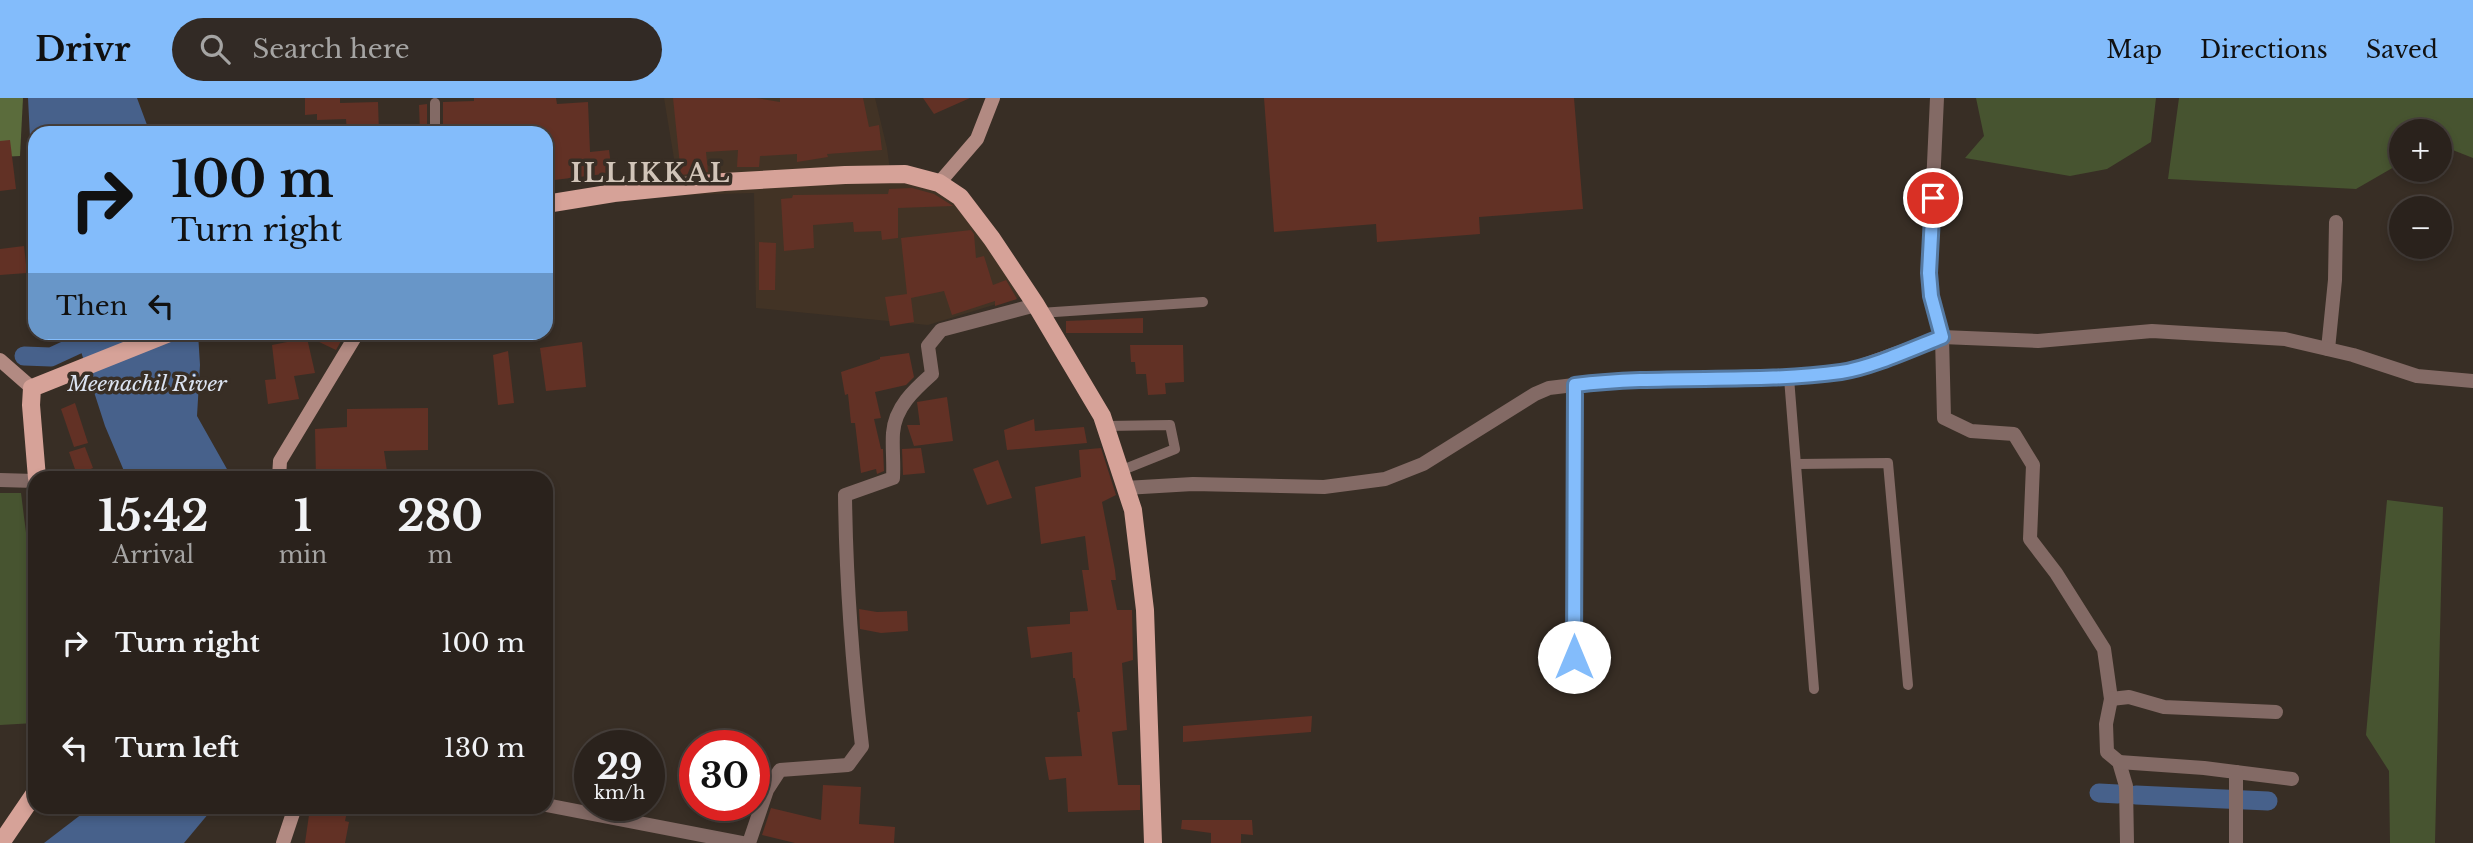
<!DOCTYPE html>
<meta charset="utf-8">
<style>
:root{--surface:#2a221c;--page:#322a25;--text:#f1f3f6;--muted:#a5a4a3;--line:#463f3b;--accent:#83bcfb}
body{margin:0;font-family:"Libre Baskerville",serif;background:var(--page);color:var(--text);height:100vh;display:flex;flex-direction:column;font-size:26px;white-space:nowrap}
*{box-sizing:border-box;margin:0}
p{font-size:23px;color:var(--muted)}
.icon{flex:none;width:38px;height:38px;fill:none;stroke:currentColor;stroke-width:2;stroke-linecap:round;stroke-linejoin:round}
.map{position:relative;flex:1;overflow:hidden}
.details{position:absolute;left:28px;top:373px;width:525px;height:343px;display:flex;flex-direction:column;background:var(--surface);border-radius:21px;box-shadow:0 4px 10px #0003,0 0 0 2px var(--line)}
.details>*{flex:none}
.hud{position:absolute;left:28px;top:28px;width:525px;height:214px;border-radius:21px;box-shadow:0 4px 10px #0003,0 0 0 2px var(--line);background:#83bcfb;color:#111;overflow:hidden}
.buttons{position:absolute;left:2389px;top:21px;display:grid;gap:14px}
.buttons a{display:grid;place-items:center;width:63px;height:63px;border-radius:50%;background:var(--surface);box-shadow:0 4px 10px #0003,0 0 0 2px var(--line);font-size:35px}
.speed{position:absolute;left:574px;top:632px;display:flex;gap:14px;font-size:35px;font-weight:700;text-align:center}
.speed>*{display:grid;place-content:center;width:91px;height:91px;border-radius:50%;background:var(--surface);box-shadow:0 4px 10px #0003,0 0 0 2px var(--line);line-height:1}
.speed small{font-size:18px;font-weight:400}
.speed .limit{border:10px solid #d22;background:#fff;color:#111}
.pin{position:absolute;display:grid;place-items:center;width:60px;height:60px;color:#fff;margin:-30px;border:4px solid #fff;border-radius:50%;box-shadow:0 2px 7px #0007}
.me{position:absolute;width:77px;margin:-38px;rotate:0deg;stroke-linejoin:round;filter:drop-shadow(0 0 5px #0008)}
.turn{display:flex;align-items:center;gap:24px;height:147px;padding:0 28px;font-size:32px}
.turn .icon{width:91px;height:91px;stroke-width:2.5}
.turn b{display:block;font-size:49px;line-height:60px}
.then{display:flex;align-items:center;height:66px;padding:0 28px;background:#0003;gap:14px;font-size:26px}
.eta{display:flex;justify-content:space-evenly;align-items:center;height:119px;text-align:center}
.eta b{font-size:42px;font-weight:800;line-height:49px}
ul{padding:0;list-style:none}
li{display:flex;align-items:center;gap:21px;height:105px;padding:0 28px}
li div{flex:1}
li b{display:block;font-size:26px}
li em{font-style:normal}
header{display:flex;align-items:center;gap:42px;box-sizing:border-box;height:98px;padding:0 35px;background:var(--accent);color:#111}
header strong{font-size:33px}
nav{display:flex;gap:38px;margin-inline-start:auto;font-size:24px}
.search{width:490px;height:63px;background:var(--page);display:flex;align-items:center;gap:18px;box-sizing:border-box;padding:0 24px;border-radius:38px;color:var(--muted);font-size:26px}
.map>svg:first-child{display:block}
.built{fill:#423325}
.green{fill:#475430}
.forest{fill:#5b6c3c}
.water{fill:#47618b}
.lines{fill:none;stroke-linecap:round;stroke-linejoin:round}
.canal{stroke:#47618b;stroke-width:19}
.building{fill:#623125}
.lane{stroke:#836a65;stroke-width:10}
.street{stroke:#836a65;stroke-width:14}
.secondary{stroke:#b28a82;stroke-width:14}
.primary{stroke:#d6a298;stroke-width:18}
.route-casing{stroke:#557aa3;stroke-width:18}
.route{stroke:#83bcfb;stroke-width:12}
.labels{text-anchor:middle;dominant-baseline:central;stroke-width:7;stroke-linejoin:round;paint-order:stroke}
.water-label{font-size:21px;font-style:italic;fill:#dce4f2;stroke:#382e25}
.district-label{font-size:26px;font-weight:bold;letter-spacing:2px;fill:#d2c5b9;stroke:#382e25}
</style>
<header>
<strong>Drivr</strong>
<div class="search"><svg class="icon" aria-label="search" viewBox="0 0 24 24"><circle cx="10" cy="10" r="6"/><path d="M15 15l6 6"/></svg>Search here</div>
<nav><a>Map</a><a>Directions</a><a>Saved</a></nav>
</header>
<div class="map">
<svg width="2473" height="745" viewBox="0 0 2473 745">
<rect width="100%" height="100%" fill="#382e25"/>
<polygon class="built" points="664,0 875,0 887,50 891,79 935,87 971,115 1020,199 928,227 756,210 754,95 680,97"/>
<g class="green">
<polygon points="1976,0 2156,0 2151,44 2107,71 2070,78 1965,60 1984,38"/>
<polygon points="2179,0 2473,0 2473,60 2440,47 2440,33 2401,33 2401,65 2356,91 2168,81"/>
<polygon points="0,395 21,395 35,506 35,625 0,627"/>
<polygon points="2387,402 2443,409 2435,745 2390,745 2389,673 2366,637"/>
</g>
<polygon class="forest" points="0,0 23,0 20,58 0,59"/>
<g class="water">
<polygon points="28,0 137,0 150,35 35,35 35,139"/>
<polygon points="75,235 198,235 200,267 197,318 232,380 127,380 105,328"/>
<polygon points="91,709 214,709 184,745 44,745"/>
</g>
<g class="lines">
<g class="canal">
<polyline points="24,258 51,259 105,234"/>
<polyline points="2099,695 2118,696"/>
<polyline points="2136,697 2268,703"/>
</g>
</g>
<g class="building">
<polygon points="305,0 340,0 340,5 378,4 379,35 347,35 346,21 317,22 317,16 305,17"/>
<polygon points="474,0 556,0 557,6 588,4 590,54 609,52 612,75 546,83 546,35 443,35 443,4 474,3"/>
<polygon points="673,0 756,0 780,4 780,0 863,0 869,29 879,27 882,52 827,56 828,59 797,64 797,56 760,58 759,69 737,69 738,52 706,54 708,74 681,77"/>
<polygon points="923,0 970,0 934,16"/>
<polygon points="1264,0 1574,0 1583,111 1479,119 1480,136 1377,144 1376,126 1274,134"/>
<polygon points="427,6 427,35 420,35 419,7"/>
<polygon points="10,42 16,91 0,93 0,43"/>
<polygon points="912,90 934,96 953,108 898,110 898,140 882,142 881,133 854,134 853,124 813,127 814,150 784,153 781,101 792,100 793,97 888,96 889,91"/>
<polygon points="971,132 974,136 976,160 984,158 993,187 1006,182 1017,201 995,208 995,203 952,217 944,193 911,200 914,224 890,228 885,199 907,196 901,140"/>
<polygon points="759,144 776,145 775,192 759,192"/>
<polygon points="24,148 27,175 0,177 0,151"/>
<polygon points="1143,220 1143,235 1066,235 1066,223"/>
<polygon points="298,234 346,234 336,252"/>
<polygon points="307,240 315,275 294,278 299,301 268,306 265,282 276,281 272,247"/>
<polygon points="582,244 586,289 546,293 540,250"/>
<polygon points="1130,247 1183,247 1184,284 1165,285 1166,296 1148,297 1146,276 1136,276 1135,264 1131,264"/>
<polygon points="508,253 514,305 498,307 493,257"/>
<polygon points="909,255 914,279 906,287 875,294 881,320 874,321 881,351 883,351 884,373 877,376 876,371 861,375 855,325 851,325 848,296 845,297 841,274 880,261 880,259"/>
<polygon points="947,299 953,343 914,348 907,327 920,327 917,304"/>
<polygon points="75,305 88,345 74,349 61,311"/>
<polygon points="428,310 428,352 384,353 388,380 316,380 315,331 347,329 347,311"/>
<polygon points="1034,321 1035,333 1084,329 1087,345 1007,352 1004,332"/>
<polygon points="85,349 93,370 77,377 69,354"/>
<polygon points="921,350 925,375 903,377 902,351"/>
<polygon points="1101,350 1116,397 1102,404 1115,472 1116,482 1111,482 1117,512 1132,512 1133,562 1122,565 1127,632 1112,634 1118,687 1140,687 1140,712 1068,714 1066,680 1049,682 1045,659 1082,658 1077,614 1080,614 1075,580 1073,580 1072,554 1031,560 1027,529 1070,526 1070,514 1088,513 1082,472 1089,472 1085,438 1041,446 1035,389 1081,379 1079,352"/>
<polygon points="998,362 1012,400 987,407 973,371"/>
<polygon points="859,511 877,514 907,513 908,533 881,535 860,531"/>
<polygon points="1312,618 1311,634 1183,644 1183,628"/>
<polygon points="823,687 861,689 859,726 895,729 894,745 795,745 762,737 771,710 821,722"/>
<polygon points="317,709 348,709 345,723 349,724 345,745 305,745 309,717 316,718"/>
<polygon points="1182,722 1252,722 1253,737 1241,736 1241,745 1211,745 1211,735 1181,731"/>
</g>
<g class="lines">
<g class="lane">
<polyline points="435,35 435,5"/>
<polyline points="1040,215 1203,204"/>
<polyline points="1789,280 1814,591"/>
<polyline points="1106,328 1170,327 1175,351 1120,373"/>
<polyline points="1797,366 1888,365 1908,587"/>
</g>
<g class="street">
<polyline points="1937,0 1929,175 1931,198 1942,239 1944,320 1971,333 2014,336 2033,367 2030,441 2056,475 2104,551 2111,601 2106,626 2107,654 2119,664 2126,688 2127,745"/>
<polyline points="2328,251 2335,182 2336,124"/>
<polyline points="0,382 35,383"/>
<polyline points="1125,390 1193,386 1324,389 1385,381 1423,366 1535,296 1549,290 1624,281 1789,280 1844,274 1942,239 2038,243 2152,233 2285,241 2353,257 2417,278 2473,283"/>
<polyline points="1574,559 1575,287"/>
<polyline points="2111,601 2129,599 2164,609 2276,614"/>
<polyline points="2119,664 2204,670 2292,681"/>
<polyline points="2236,674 2236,745"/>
<polyline points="546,707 743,745"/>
<path d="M749 745 767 692 780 672 848 667 862 648C852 564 846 481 845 397L893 380C894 365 892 350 893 335 895 309 914 292 932 276L928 248 941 232 1036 207"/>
</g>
<g class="secondary">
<polyline points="939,85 977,41 993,0"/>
<polyline points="0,262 32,290"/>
<polyline points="279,380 280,363 358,234"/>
<polyline points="283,745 295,709"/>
</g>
<g class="primary">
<polyline points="546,106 614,95 724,84 845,77 905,76 939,85 960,99 992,141 1036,207 1102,318 1133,412 1145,512 1153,745"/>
<polyline points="37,380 31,307 32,290 172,234"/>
<polyline points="1,745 35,695"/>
</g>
</g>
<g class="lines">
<g class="route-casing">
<path id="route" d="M1574 559 1575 287C1664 276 1753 286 1841 274 1870 270 1914 250 1942 239L1931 198 1929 175 1933 100"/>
</g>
<use href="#route" class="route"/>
</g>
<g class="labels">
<g class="water-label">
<text x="147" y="286">Meenachil River</text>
</g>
<g class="district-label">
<text x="651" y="75">ILLIKKAL</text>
</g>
</g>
</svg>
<div class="buttons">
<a>+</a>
<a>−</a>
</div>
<div class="speed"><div>29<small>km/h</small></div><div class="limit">30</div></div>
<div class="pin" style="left:1933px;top:100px;background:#d93025"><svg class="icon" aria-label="arrive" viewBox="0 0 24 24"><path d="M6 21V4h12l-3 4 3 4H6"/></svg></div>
<svg class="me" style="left:1574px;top:559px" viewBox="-20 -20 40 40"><circle r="19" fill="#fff"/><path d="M0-13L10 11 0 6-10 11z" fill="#83bcfb"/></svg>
<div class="hud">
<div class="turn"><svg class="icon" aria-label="right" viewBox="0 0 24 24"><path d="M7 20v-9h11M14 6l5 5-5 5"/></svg><div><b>100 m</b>Turn right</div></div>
<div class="then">Then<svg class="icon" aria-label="left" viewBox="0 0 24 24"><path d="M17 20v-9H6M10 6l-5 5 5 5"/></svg></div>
</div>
<section class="details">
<div class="eta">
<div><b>15:42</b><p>Arrival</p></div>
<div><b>1</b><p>min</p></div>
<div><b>280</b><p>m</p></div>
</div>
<ul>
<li><svg class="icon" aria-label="right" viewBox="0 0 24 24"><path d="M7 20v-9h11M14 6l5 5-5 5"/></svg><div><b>Turn right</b></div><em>100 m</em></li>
<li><svg class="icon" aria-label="left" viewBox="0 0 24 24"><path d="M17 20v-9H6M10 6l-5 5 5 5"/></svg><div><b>Turn left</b></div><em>130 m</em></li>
</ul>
</section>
</div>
